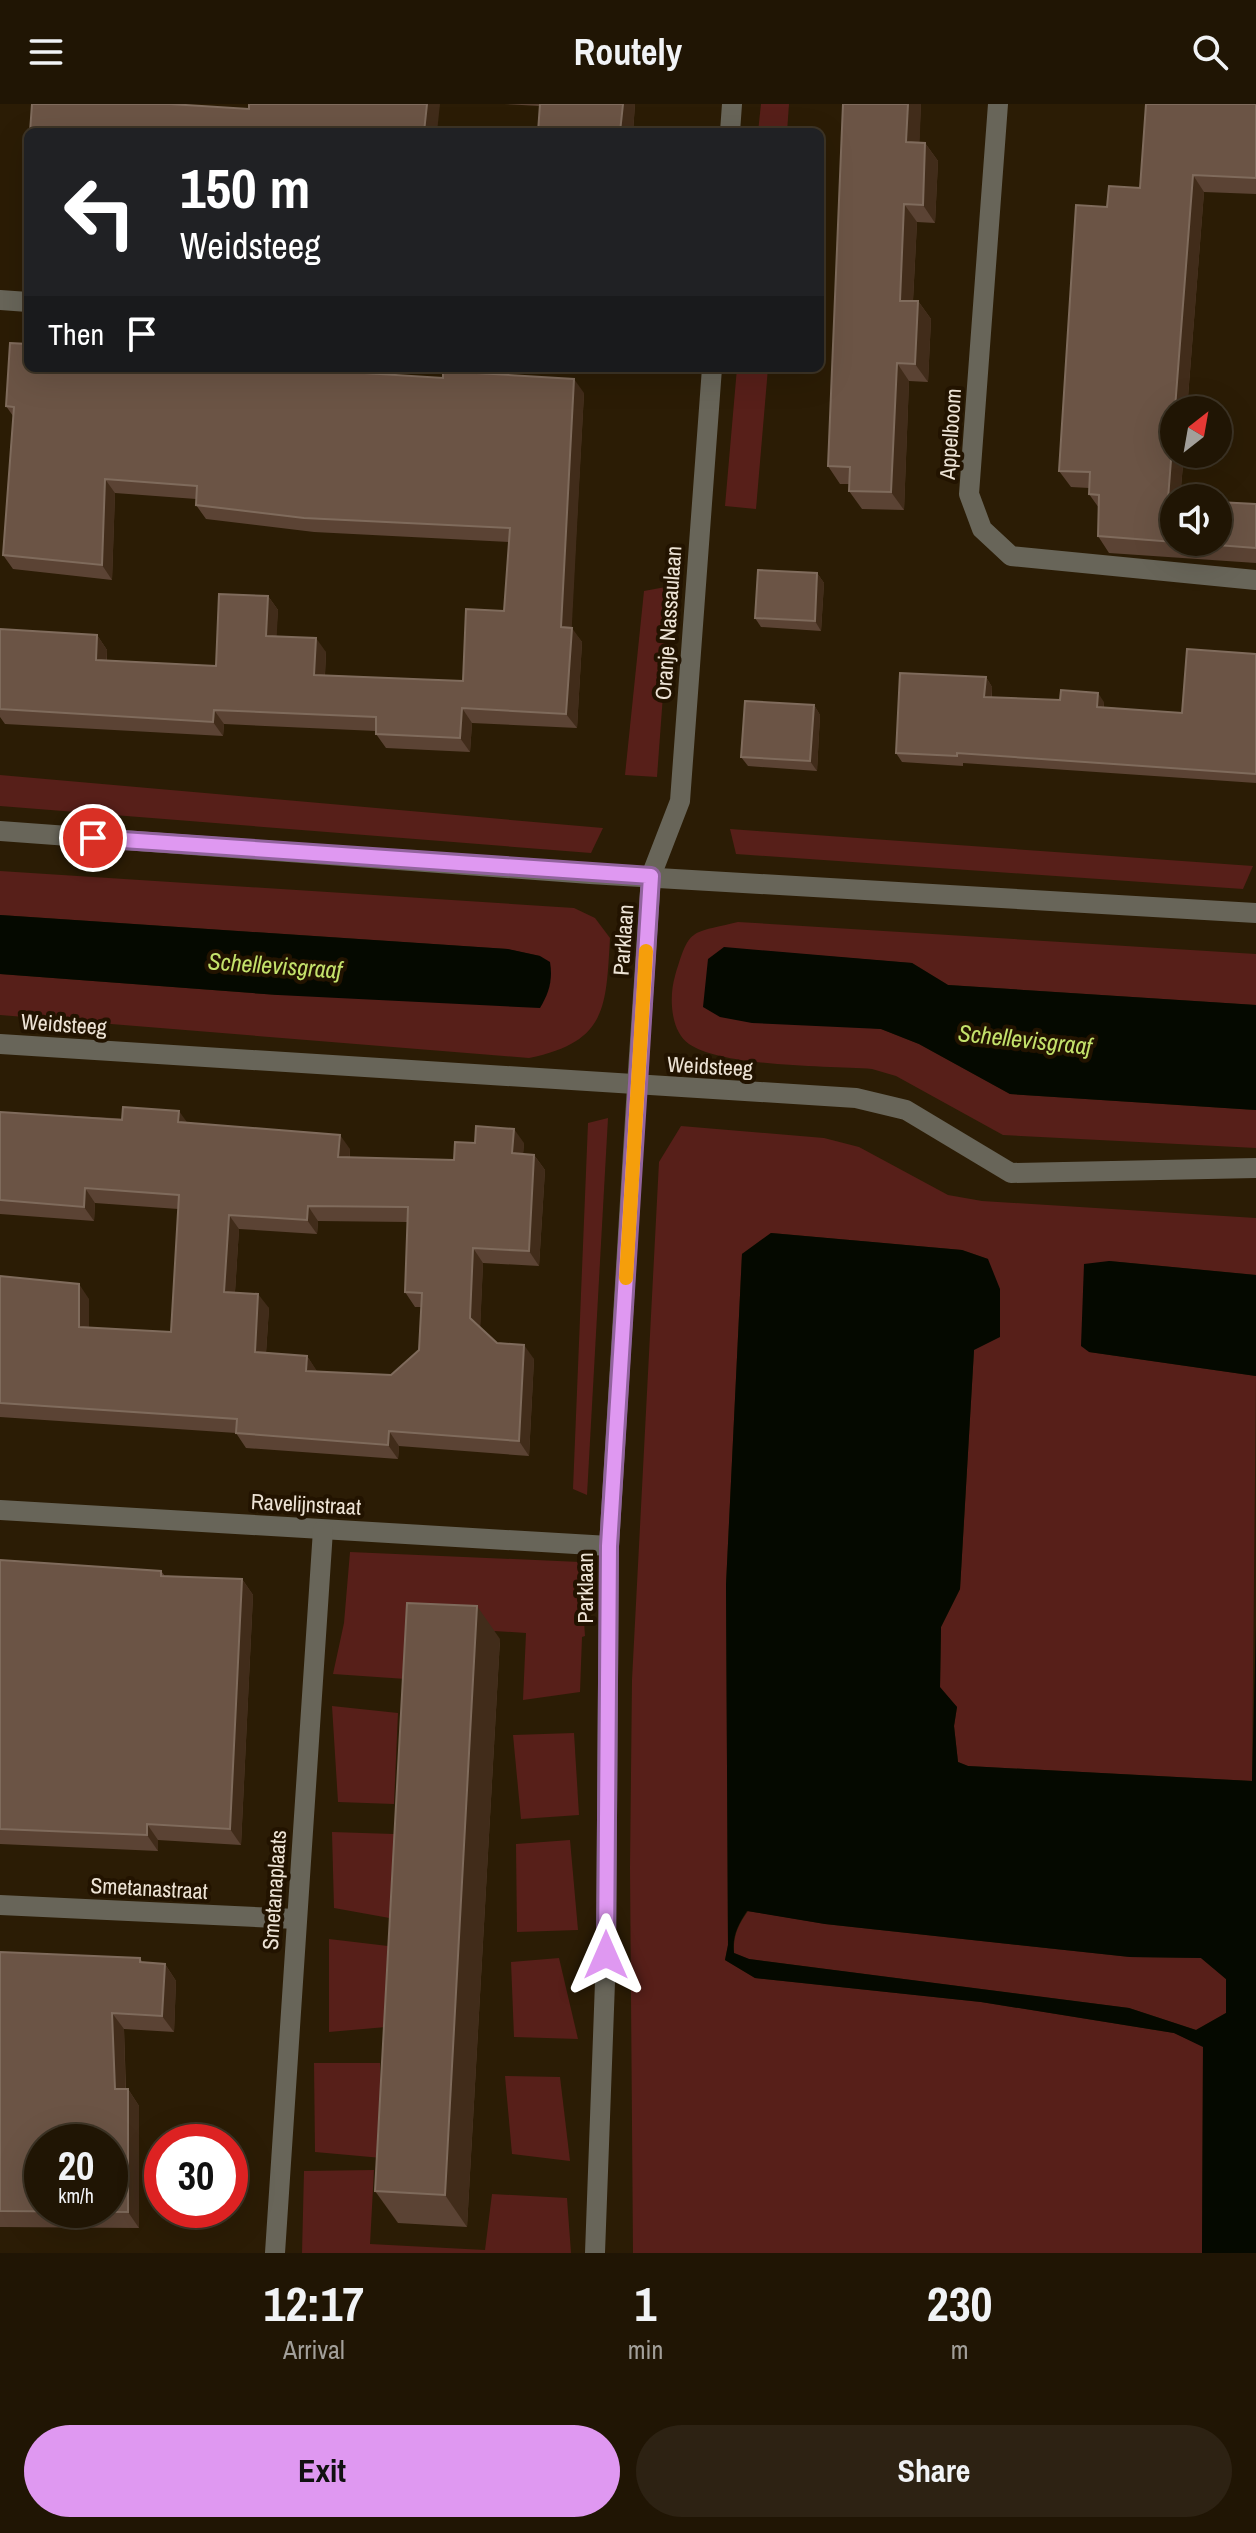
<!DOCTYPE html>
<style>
:root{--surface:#201504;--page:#2d2213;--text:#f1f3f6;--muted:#a29f9a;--line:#3d3426;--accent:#df98f1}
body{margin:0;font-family:"Archivo Narrow",sans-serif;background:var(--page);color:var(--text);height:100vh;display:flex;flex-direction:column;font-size:30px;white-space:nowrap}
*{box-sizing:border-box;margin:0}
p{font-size:26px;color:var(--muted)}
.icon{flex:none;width:44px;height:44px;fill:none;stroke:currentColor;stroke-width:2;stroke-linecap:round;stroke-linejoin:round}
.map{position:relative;height:2149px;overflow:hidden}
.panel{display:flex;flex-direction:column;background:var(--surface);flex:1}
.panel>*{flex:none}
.top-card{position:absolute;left:24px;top:24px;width:800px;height:244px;border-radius:12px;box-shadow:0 8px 32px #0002,0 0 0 2px var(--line);background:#202124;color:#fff;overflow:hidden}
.needle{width:52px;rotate:31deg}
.tools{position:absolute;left:1160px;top:292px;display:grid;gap:16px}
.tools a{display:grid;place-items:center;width:72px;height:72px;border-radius:50%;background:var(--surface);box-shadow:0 8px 32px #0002,0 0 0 2px var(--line);font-size:40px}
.speed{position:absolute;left:24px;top:2020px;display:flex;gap:16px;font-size:40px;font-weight:700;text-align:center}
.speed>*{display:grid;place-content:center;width:104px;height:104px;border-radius:50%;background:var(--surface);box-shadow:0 8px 32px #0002,0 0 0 2px var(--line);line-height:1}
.speed small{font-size:20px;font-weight:400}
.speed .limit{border:12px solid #d22;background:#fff;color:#111}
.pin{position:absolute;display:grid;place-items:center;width:68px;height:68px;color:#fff;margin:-34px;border:4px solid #fff;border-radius:50%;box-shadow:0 2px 8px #0007}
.me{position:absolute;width:88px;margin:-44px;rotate:0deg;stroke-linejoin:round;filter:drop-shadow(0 0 6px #0008)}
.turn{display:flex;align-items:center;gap:28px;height:168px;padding:0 24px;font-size:36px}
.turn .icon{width:104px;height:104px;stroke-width:2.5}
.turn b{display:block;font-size:56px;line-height:68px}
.then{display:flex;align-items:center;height:76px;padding:0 24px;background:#0003;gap:16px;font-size:30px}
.eta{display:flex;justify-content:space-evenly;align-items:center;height:136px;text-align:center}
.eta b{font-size:48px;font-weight:700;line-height:56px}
.cta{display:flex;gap:16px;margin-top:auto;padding:16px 24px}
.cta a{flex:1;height:92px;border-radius:48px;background:var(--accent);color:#111;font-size:32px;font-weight:700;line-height:92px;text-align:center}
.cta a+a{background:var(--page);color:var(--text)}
header{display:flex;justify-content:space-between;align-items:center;height:104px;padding:0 24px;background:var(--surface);font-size:36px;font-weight:700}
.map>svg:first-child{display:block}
.green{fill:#571f19}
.water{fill:#050900;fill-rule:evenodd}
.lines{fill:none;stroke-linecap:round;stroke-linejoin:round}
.minor{stroke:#686559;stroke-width:20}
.wall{fill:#5b4334;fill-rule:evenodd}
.shaded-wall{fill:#412c1a}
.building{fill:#6b5445;stroke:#7f6b5c;stroke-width:2;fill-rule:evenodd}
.route-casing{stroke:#91639d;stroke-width:20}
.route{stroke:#df98f1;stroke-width:14}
.slow{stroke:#f59e0b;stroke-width:14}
.labels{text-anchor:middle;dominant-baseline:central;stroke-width:8;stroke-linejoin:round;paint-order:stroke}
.street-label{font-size:22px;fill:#ede3d5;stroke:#221300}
.water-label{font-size:24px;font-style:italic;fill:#c4e26b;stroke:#221300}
</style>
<header><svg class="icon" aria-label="menu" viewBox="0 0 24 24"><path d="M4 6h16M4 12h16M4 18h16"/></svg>Routely<svg class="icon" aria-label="search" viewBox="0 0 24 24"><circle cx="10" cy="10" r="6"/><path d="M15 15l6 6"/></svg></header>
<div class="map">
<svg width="1256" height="2149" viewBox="0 0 1256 2149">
<rect width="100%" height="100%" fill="#2b1c05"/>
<g class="green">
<polygon points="761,0 789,0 787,28 758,28"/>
<polygon points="737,264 768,264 756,405 725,402"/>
<polygon points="671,482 657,673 625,671 644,487"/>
<polygon points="0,671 603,724 591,749 0,702"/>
<polygon points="730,725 1253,762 1243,785 736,750"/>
<path d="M0 767 574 804 595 814 610 834C606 904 607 938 529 954L0 911V870L278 891 540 852 507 845 0 811Z"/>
<path d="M738 818 1256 850V901L948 881 912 859 724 844 831 920 881 925 919 940 1010 990 1256 1006V1044L1003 1031 896 972 872 965C829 962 722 963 689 940 670 927 669 892 675 872 690 823 689 830 738 818Z"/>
<polygon points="608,1014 587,1391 573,1385 588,1019"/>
<polygon points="681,1022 824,1034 859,1043 948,1091 982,1097 1256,1114 1256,1171 1109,1157 1089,1248 1256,1272 1252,1677 968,1662 958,1658 954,1622 957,1603 940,1584 941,1523 960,1485 974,1246 988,1155 962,1146 771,1129 742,1150 726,1481 728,1841 725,1856 755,1874 981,1898 1174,1929 1203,1942 1202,2149 633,2149 630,1764 632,1576 659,1058"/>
<polygon points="350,1448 580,1458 585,1532 582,1533 580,1588 523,1596 526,1529 415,1522 406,1575 333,1570 344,1519"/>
<polygon points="332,1602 398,1609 394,1700 338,1698"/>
<polygon points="574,1629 579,1711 521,1715 513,1631"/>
<polygon points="332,1728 394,1730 395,1815 334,1804"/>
<polygon points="570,1736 578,1826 517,1828 516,1740"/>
<path d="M748 1807 825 1820 1130 1853 1201 1854 1226 1875V1909L1196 1926 1129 1904 749 1855 734 1849C733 1832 738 1821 748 1807Z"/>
<polygon points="329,1835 388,1842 386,1923 329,1928"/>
<polygon points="559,1854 578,1935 514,1933 511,1858"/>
<polygon points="314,1959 380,1959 382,2054 315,2048"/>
<polygon points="505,1972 560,1973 570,2057 512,2050"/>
<polygon points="374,2066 370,2140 485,2146 492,2090 567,2094 571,2149 302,2149 304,2067"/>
</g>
<g class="water">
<path d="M0 811 508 845 540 852 550 858C553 876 549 889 540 904L278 891 0 870Z"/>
<polygon points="724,843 912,859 948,881 1256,901 1256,1006 1010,990 919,940 881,925 752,919 720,913 703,903 708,855"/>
<path d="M771 1129 962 1146 988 1155 1000 1185V1233L974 1246 960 1485 941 1523 940 1583 957 1603 954 1622 958 1658 968 1662 1252 1677 1256 1521V2149H1202L1203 1943 1174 1929 981 1898 755 1874 725 1856 728 1841 726 1481 742 1150ZM747 1807 825 1820 1130 1853 1201 1854 1226 1875V1909L1196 1926 1129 1904 749 1855 734 1849C732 1832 738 1821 747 1807Z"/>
<polygon points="1109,1157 1256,1171 1256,1272 1089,1248 1081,1242 1084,1160"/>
</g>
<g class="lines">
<g class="minor">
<polyline points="998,0 969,390 982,425 1011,452 1256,476"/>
<polyline points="730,28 732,0"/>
<polyline points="0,196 28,198"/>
<polyline points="0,727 590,770 1256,809"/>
<polyline points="0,940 856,994 906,1006 1011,1069 1256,1064"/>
<polyline points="0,1406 609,1442"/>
<polyline points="0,1801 296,1815"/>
<polyline points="275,2149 323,1426"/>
<polyline points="595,2149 606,1851 609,1442 637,982 651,772 680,697 712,264"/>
</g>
</g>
<g class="wall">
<polygon points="504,0 635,0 633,28 538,28 540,2"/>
<polygon points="843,0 921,0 919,39 925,39 938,57 935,119 917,118 913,197 918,197 931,215 928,278 909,277 904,406 862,405 849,387 849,380 840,380 828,362"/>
<polygon points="1256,0 1256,90 1204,88 1187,306 1174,306 1174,350 1184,350 1180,394 1174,394 1174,438 1256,400 1256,459 1109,449 1098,432 1099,404 1089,390 1089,384 1071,383 1059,367 1107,103 1140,84"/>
<polygon points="28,264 584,289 571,524 582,538 577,624 472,619 470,648 386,644 376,630 376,627 224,620 223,632 5,620 0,613 0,525 97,531 107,546 107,557 216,562 268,492 278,506 276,532 326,548 325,571 463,577 504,507 509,438 314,428 206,415 196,401 196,395 115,389 112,476 13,465 3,451 13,312 6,302"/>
<polygon points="817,469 824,479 821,527 761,523 755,514"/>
<polygon points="1256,550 1256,679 963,659 963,662 902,658 896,649 986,573 992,583 992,594 1104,598 1104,603 1182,609"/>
<polygon points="814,601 820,611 817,667 748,662 741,653"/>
<path d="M0 1008 187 1018 350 1045V1053L454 1056 475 1039H524L523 1050 534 1051 545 1066 539 1162 483 1159 480 1224 497 1239 534 1255 529 1352 399 1342 398 1355 246 1344 236 1329 0 1313V1172L89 1195V1224L171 1228 178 1105 95 1099 94 1117 0 1110ZM318 1117 408 1118 405 1188 415 1203H421L419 1246 391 1271 317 1268 307 1252 266 1249 269 1204 235 1188 239 1125 317 1130Z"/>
<polygon points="0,1456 161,1467 165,1472 242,1475 253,1491 241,1741 158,1736 158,1747 0,1740"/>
<polygon points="500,1535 467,2123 398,2119 375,2087"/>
<polygon points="0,1848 140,1854 143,1859 165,1860 176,1877 174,1928 124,1925 126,1985 128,1985 139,2002 139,2124 0,2123"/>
</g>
<g class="shaded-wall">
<polygon points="427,0 440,0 437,28 424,28"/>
<polygon points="623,0 635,0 633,28 620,28"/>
<polygon points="908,0 921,0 919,56 906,38"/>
<polygon points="925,39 938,57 935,119 923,101"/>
<polygon points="1193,71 1204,88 1187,306 1174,306"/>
<polygon points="904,100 917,118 912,215 900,197"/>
<polygon points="918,197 931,215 928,278 915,260"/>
<polygon points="897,259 909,277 904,406 891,388"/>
<polygon points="574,275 584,289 571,538 561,523"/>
<polygon points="1174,312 1174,350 1184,350 1180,394 1174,394 1174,404 1168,395"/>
<polygon points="105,375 115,389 112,476 102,461"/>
<polygon points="817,469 824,479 821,527 815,517"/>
<polygon points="268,492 278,506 276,546 266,532"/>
<polygon points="572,524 582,538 577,624 566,610"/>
<polygon points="97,531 107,546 106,570 96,556"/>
<polygon points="316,534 326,548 324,585 314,571"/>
<polygon points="986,573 992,583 991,603 984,593"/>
<polygon points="1098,589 1104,598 1103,612 1097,603"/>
<polygon points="814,601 820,611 817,667 810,657"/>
<polygon points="462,604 472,619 470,648 460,634"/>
<polygon points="214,606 224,620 223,632 213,618"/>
<polygon points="179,1007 189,1021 178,1018"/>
<polygon points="514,1025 524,1039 522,1064 512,1049"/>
<polygon points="340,1031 350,1045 349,1068 338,1053"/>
<polygon points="534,1051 545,1066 539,1162 529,1147"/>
<polygon points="85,1084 95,1099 94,1117 84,1103"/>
<polygon points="308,1102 318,1117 317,1130 307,1116"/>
<polygon points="229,1111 239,1125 234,1203 224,1188"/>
<polygon points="473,1144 483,1159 480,1229 470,1214"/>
<polygon points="79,1180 89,1195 89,1238 79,1223"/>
<polygon points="258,1190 269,1204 265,1263 255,1248"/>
<polygon points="524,1241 534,1255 529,1352 519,1337"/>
<polygon points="307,1252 317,1267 316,1282 306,1267"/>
<polygon points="389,1327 399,1342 398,1355 388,1341"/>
<polygon points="242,1475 253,1491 241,1741 230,1725"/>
<polygon points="477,1502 500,1535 467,2123 445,2091"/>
<polygon points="147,1720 158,1736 158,1747 147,1731"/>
<polygon points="165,1860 176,1877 174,1928 162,1912"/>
<polygon points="112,1909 124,1925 126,2002 115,1985"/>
<polygon points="128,1985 139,2002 139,2124 128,2108"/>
</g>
<g class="building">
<polygon points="32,0 170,0 249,5 249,0 427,0 424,28 30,28"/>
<polygon points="540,0 623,0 620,28 538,28"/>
<polygon points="843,0 908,0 906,38 925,39 923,101 904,100 900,197 918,197 915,260 897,259 891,388 849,387 850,363 828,362"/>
<polygon points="1146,0 1256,0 1256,74 1193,71 1168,395 1174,395 1174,438 1098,432 1099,391 1089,390 1090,368 1059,367 1076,101 1107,103 1109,82 1140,84"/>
<polygon points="28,63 28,110 25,110"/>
<polygon points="10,239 28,240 28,264 284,264 443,274 443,267 574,275 561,523 572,524 566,610 462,604 460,634 376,630 376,613 214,606 213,618 0,605 0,525 97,531 96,556 216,562 219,490 268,492 266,532 316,534 314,571 463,577 466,505 504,507 510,424 304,414 196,401 197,382 105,375 102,461 3,451 14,303 6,302"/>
<polygon points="1218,398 1256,400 1256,444 1178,438 1218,438"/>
<polygon points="758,466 817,469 815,517 755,514"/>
<polygon points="1187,545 1256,550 1256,670 957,649 957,652 896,649 900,569 986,573 984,593 1060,596 1061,586 1098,589 1097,603 1182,609"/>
<polygon points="745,597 814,601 810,657 741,653"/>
<path d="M123 1003 179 1007 178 1018 340 1031 338 1053 454 1056 455 1038 475 1039 476 1022 514 1025 512 1049 534 1051 529 1147 473 1144 470 1214 497 1239 524 1241 519 1337 389 1327 388 1341 236 1329 237 1315 0 1299V1172L79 1180V1223L171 1228 179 1091 85 1084 84 1103 0 1096V1008L122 1016ZM308 1102 408 1103 405 1188 422 1189 419 1246 391 1271 306 1267 307 1252 255 1248 258 1190 224 1188 229 1111 307 1116Z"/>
<polygon points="0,1456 161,1467 161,1472 242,1475 230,1725 147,1720 147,1731 0,1725"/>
<polygon points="407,1499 477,1502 445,2091 375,2087"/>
<path d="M0 1848 140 1854V1858L165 1860 162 1912 112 1909 115 1985H128V2108L0 2107ZM42 2038H110V2106H42Z"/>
</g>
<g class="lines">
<g class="route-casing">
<polyline id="route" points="93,734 651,772 609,1442 606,1851"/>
</g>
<use href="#route" class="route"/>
<polyline class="slow" points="626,1174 646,847"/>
</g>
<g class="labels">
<g class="street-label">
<text transform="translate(950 330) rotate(-86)">Appelboom</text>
<text transform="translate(668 519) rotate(-86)">Oranje Nassaulaan</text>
<text transform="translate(623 836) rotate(-86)">Parklaan</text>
<text transform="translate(64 920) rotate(4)">Weidsteeg</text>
<text transform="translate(710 962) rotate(3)">Weidsteeg</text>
<text transform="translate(306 1400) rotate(3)">Ravelijnstraat</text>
<text transform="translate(585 1484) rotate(-90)">Parklaan</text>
<text transform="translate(149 1784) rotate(3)">Smetanastraat</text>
<text transform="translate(274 1786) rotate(-86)">Smetanaplaats</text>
</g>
<g class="water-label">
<text transform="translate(275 861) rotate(4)">Schellevisgraaf</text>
<text transform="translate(1025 935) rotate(6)">Schellevisgraaf</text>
</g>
</g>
</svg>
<div class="tools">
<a><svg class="needle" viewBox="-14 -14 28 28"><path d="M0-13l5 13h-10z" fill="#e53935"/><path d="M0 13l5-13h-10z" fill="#a29f9a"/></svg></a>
<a><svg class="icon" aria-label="sound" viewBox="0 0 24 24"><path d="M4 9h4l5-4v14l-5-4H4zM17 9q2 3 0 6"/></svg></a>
</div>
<div class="speed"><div>20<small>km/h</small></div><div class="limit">30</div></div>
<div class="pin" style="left:93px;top:734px;background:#d93025"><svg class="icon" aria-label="arrive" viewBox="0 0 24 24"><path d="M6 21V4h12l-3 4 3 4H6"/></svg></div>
<svg class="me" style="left:606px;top:1851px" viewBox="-20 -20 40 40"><path d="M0-17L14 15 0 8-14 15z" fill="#df98f1" stroke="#fff" stroke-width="4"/></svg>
<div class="top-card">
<div class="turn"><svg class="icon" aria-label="left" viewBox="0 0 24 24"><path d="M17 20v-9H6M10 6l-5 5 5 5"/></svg><div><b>150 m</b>Weidsteeg</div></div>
<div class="then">Then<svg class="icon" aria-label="arrive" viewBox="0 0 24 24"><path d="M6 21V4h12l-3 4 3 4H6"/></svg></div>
</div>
</div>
<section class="panel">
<div class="eta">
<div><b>12:17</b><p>Arrival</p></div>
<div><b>1</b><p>min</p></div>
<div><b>230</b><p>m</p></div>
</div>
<div class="cta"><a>Exit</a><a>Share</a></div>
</section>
